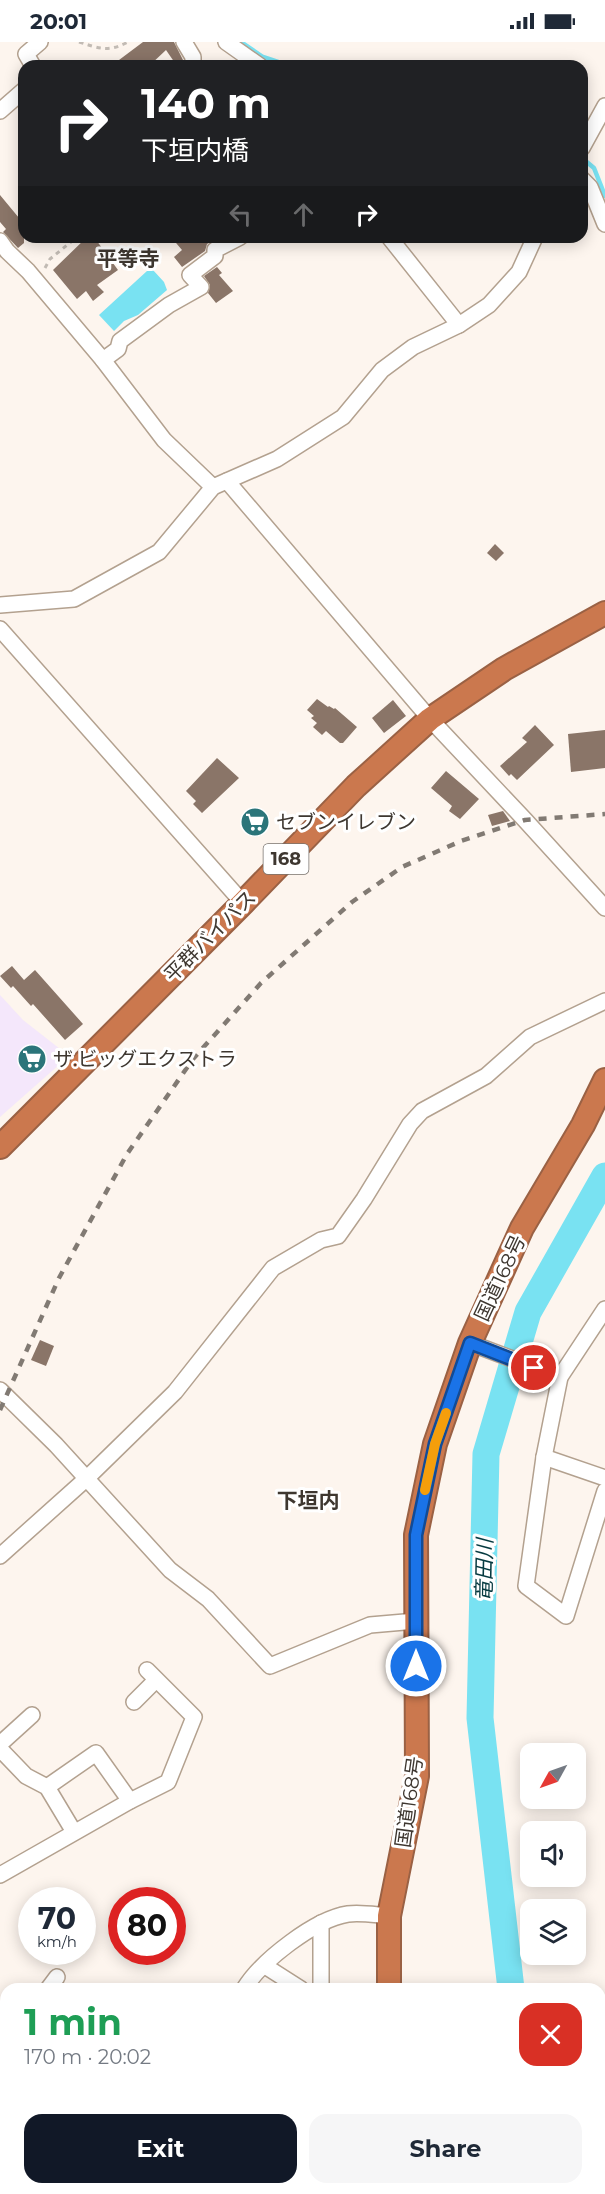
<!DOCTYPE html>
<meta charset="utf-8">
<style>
:root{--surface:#fff;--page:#f6f6f7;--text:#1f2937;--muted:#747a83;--accent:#111827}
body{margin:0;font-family:Montserrat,"Noto Sans JP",sans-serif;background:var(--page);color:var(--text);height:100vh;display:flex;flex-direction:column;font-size:22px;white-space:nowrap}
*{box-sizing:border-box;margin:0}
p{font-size:20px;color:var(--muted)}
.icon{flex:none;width:33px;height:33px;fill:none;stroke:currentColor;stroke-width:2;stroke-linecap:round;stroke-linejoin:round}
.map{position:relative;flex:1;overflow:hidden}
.panel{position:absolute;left:0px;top:1941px;width:606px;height:212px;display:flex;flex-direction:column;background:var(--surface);border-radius:18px 18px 0 0;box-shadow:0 3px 15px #0003}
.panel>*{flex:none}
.hud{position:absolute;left:18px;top:18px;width:570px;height:183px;border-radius:18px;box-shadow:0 3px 15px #0003;background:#202124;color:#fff;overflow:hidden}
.needle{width:39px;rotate:230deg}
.fabs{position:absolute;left:520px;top:1701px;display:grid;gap:12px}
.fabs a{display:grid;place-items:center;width:66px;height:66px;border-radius:12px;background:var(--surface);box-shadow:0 3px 15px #0003;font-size:30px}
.speed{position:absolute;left:18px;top:1845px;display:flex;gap:12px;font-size:30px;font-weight:700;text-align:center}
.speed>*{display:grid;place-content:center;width:78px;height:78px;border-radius:50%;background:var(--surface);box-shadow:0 3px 15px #0003;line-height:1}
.speed small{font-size:15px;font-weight:400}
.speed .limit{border:9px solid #d22;background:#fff;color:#111}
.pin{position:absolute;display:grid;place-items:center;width:51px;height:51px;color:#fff;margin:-26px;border:3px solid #fff;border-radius:50%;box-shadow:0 2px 6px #0007}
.me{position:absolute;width:66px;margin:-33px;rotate:0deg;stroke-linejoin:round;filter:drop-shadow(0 0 4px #0008)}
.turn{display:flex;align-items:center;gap:21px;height:126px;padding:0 24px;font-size:27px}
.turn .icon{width:78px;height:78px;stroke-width:2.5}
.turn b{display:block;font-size:42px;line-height:51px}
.lanes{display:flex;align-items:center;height:57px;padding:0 24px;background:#0003;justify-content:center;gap:30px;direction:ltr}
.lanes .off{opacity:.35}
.round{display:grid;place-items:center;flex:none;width:63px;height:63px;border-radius:18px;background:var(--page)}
.summary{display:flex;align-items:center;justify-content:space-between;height:102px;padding:0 24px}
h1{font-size:36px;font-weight:700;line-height:45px;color:#1e9e55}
.primary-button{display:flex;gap:12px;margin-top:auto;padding:12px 24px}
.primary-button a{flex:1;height:69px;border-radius:18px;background:var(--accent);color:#fff;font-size:24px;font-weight:700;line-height:69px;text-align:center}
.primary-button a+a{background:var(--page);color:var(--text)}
.status{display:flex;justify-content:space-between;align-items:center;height:42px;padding:0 30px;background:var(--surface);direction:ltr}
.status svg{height:16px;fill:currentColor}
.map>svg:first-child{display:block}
.commercial{fill:#f4e7fb}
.water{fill:#79e2f2}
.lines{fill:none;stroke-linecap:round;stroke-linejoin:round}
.stream{stroke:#79e2f2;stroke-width:4.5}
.river{stroke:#79e2f2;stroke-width:27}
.building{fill:#8a7568}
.minor-casing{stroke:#b3a18f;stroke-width:18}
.highway-casing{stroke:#9a6144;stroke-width:26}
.path{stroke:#c2bbb4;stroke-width:3;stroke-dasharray:4.5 4.5;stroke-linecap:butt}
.minor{stroke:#fff;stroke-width:15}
.highway{stroke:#cb784e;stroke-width:22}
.rail{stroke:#817a73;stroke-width:4.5;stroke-dasharray:8 8;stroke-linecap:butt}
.route-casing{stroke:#114b97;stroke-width:15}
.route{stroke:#1a73e8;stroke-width:10}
.slow{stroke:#f59e0b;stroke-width:10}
.labels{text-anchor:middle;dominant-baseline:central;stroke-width:6;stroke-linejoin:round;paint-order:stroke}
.shield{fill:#fff;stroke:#78736e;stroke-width:1.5}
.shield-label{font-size:18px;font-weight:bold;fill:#3e3730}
.poi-label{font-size:20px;fill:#3e3730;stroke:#fff;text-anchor:start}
.street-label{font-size:20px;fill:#3e3730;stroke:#fff}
.neighbourhood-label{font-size:21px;font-weight:bold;fill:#3e3730;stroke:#fff}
.water-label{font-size:21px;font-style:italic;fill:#053a40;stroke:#fff}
</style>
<div class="status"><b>20:01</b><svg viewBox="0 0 49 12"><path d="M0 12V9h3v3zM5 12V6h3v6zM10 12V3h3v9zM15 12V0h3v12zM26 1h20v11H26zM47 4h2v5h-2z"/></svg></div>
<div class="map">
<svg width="605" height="2152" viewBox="0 0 605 2152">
<rect width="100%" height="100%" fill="#fdf5ee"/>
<polygon class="commercial" points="0,953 23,978 69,1014 0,1075"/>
<polygon class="water" points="153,228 164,240 167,248 138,273 124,279 114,289 99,273 147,229"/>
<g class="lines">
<g class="stream">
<polyline points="241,0 263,15 290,24"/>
<polyline points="347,24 359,21 365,24"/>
<polyline points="582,116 594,126 605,154"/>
</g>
<g class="river">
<polyline points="511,1947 480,1676 486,1412 528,1270 605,1134"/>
<polyline points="534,2146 534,2152"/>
</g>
</g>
<g class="building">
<polygon points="143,0 174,0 183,18 183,22 177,24 166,8 149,24 111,24"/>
<polygon points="0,153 24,182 24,201 18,206 3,190 6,187 0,180"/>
<polygon points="87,195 94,195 118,228 97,243 104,250 93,259 86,249 77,257 53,228"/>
<polygon points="171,195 219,195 207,202 205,209 182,225 174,215 182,208"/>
<polygon points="217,225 222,231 219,233 233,249 216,261 208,251 210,243 204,234"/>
<polygon points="495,502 504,511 496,519 487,511"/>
<polygon points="317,657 328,665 329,664 334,667 335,666 357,685 343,701 340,701 326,689 322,693 313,685 317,681 311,676 314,674 307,668"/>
<polygon points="393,658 406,674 384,691 372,676"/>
<polygon points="535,683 554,703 517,738 511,732 509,734 500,724 527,700 522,696"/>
<polygon points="605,688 605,726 571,730 568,692"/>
<polygon points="217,716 239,736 202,771 193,762 196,759 186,749"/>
<polygon points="446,729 479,757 460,777 449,769 452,764 431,746"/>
<polygon points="503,769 510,779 492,784 488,773"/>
<polygon points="12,924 24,938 35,928 83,982 65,998 33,962 31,964 13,944 11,946 0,934"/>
<polygon points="40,1298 54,1304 46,1324 31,1318"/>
</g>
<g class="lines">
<g class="minor-casing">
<g id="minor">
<polyline points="184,0 193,15 193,24"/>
<polyline points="226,0 260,24"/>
<polyline points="33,24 26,12 40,0"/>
<polyline points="0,69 24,48"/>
<polyline points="582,106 605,64"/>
<polyline points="582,137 590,145 605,182"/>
<polyline points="389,195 459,283"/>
<polyline points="0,199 7,209 28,229 103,318 164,398 213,445"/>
<polyline points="103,318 118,307 120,299 169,263 201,245 190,233 215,214 215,208 240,195"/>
<polyline points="227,439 430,677 525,778 605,866"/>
<polyline points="0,563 74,557 159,510 213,445 277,417 343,375 382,328 413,305 459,283 489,263 519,230 535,195"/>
<polyline points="0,587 243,861"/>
<polyline points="605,1267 560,1335 544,1415 526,1544 566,1574 605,1449"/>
<polyline points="470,1301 560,1335"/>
<polyline points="0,1348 56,1403 170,1528 208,1557 270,1624 370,1583 416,1579"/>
<polyline points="544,1415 605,1436"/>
<polyline points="0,1514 86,1437 175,1350 273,1226 321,1198 338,1194 364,1157 410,1082 422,1069 486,1034 530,995 605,959"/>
<polyline points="134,1660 156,1638"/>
<polyline points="0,1702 32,1673"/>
<polyline points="0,1707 26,1734 47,1745 74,1790"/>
<polyline points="47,1745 96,1711 130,1759"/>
<polyline points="0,1833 130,1759 168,1740 194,1675 147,1628"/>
<polyline points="321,1881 321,1947"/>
<polyline points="265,1924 301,1947"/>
<polyline points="48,1947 57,1935"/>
<path d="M244 1947C261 1919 315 1877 348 1872 360 1870 376 1873 389 1874"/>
<polyline points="600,2004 605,2004"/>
<polyline points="0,2013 6,2005"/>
<polyline points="0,2083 6,2089"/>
<polyline points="600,2092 605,2096"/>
<polyline points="60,2146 65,2152"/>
<polyline points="203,2146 209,2152"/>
<polyline points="393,2146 393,2152"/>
<polyline points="97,2152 104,2146"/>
<polyline points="247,2152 250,2146"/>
</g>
</g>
<g class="highway-casing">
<g id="highway">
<polyline points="0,1105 243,861 356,744 430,677 504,627 605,571"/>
<polyline points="389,1947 389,1874 417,1734 416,1493 435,1402 470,1301 522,1186 583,1083 605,1038"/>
<polyline points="312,2152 315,2146"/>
</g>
</g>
<g class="path">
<path d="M79 0C99 6 107 11 128 0"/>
<polyline points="45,226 50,217 77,195"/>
<polyline points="488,2146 489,2152"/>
</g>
<use href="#minor" class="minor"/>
<use href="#highway" class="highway"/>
<polyline class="rail" points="0,1368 59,1236 127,1112 193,1017 261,941 352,860 402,825 461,799 525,778 605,772"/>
</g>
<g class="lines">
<g class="route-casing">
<polyline id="route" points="416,1624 416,1493 435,1402 470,1301 534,1326"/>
</g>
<use href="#route" class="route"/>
<polyline class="slow" points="425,1448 435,1402 446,1371"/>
</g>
<defs>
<g id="supermarket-disc" transform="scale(1.5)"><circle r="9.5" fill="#2b757a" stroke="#fff"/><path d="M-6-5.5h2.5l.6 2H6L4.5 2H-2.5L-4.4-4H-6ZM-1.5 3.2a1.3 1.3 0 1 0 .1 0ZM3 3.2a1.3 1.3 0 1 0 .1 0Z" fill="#fff"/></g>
</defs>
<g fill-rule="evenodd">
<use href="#supermarket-disc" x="255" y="780"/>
<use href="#supermarket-disc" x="32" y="1017"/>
</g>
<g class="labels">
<rect class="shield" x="263.5" y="802" width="45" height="30" rx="4.5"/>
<g class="shield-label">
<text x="286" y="817">168</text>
</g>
<g class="poi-label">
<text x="276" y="780">セブンイレブン</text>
<text x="53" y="1017">ザ.ビッグエクストラ</text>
</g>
<g class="street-label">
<text transform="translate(210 894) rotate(-45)">平群バイパス</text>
<text transform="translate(500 1236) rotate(-65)">国道168号</text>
<text transform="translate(409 1760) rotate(-82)">国道168号</text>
</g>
<g class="neighbourhood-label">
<text x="128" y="216">平等寺</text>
<text x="308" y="1458">下垣内</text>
</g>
<g class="water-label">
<text transform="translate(484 1528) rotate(-89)">竜田川</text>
</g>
</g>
</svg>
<div class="fabs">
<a><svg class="needle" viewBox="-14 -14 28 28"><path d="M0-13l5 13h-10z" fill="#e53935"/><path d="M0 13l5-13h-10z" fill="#747a83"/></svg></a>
<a><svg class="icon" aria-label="sound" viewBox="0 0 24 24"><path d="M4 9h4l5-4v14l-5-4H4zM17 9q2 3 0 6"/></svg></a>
<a><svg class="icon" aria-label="layers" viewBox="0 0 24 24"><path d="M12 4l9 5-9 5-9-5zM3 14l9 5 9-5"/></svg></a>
</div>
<div class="speed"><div>70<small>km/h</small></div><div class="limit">80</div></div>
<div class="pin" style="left:534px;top:1326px;background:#d93025"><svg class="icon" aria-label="arrive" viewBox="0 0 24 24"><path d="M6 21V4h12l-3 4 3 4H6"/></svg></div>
<svg class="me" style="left:416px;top:1624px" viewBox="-20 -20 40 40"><circle r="17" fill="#1a73e8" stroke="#fff" stroke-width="3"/><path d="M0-11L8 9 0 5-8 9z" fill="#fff"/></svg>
<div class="hud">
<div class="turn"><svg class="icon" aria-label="right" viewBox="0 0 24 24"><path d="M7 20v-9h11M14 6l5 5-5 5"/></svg><div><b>140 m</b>下垣内橋</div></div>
<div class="lanes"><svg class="icon off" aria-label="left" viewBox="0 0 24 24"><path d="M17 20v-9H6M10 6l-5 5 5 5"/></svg><svg class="icon off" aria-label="ahead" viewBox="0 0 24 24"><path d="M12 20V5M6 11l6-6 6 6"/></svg><svg class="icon" aria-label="right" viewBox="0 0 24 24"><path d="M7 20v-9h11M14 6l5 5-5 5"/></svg></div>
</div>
<section class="panel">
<div class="summary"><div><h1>1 min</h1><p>170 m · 20:02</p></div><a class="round" style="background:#d93025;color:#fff"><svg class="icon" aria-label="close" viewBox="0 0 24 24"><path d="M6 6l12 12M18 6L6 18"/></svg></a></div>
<div class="primary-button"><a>Exit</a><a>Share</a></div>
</section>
</div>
